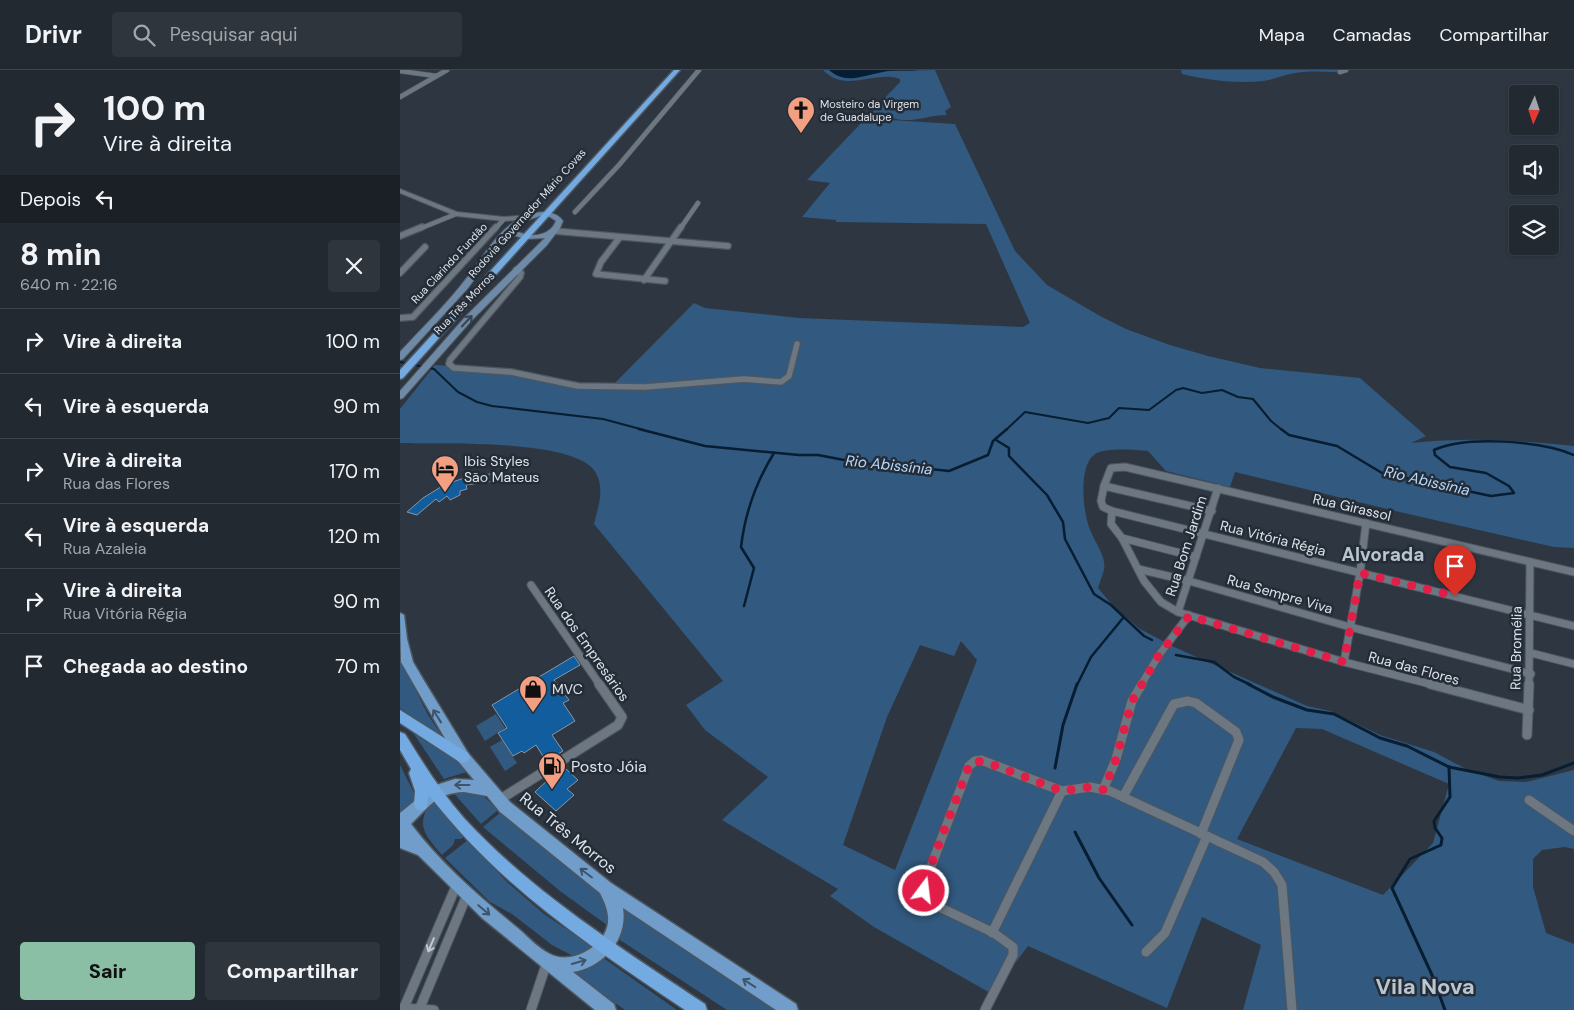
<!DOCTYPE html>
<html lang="pt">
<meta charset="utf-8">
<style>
:root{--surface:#222931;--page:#2e353d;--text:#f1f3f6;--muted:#a2a6ab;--line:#3f454d;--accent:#8abfa5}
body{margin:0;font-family:"DM Sans",sans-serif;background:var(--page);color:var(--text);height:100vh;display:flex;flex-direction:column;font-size:19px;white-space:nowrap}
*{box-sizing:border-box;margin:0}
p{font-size:16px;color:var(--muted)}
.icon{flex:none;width:28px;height:28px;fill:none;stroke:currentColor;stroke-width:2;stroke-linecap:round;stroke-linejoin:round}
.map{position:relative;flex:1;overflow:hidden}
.drawer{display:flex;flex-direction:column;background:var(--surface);width:400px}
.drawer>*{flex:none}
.guide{background:#222931;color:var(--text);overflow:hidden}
.needle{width:32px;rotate:183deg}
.tools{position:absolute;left:1109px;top:15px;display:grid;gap:10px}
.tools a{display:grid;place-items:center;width:50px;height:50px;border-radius:5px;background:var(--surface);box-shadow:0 1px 4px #0004,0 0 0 1px var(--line);font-size:25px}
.pin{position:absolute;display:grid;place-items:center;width:42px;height:42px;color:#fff;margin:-51px -21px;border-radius:50% 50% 50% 0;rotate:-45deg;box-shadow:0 0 5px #0007}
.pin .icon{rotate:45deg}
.me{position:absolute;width:55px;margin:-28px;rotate:15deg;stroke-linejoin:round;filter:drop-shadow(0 0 4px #0008)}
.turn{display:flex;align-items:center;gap:18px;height:105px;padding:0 20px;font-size:22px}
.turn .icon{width:65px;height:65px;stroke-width:2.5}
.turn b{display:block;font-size:35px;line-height:42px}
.then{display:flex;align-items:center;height:48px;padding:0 20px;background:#0003;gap:10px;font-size:19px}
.round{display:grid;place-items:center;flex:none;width:52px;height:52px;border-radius:5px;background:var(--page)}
.overview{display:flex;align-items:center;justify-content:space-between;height:85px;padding:0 20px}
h1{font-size:30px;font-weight:800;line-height:38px}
.action{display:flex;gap:10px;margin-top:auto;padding:10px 20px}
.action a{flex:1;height:58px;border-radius:5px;background:var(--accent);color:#111;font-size:20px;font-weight:800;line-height:58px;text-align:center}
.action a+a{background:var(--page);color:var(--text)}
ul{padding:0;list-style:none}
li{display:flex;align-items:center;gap:15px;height:65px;padding:0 20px;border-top:1px solid var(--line)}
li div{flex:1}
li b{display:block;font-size:19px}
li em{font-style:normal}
header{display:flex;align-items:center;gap:30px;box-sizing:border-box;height:70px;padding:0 25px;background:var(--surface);border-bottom:1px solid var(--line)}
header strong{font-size:24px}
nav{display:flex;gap:28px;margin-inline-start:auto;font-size:18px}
.search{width:350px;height:45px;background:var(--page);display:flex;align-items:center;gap:12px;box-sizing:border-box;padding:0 18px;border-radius:5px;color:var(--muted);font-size:19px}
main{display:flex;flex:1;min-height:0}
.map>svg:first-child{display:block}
.green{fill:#32597f;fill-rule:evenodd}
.water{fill:#071d32}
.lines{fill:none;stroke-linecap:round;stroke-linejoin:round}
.stream-far2{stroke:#071d32;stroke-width:2}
.stream-far1{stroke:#071d32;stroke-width:2.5}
.stream{stroke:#071d32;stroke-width:3}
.building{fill:#125d9d;stroke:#8a95a1}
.minor-far3-casing{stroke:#4e565e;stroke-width:5.5}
.minor-far2-casing{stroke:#4e565e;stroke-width:8}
.minor-far1-casing{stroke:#4e565e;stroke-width:9}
.minor-casing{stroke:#4e565e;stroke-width:11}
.tertiary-casing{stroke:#4e565e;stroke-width:2}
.secondary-casing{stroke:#4e565e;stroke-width:2}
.primary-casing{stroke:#4e565e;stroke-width:3}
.trunk-casing{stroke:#4e565e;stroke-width:3}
.minor-far3{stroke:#6c7782;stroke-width:4.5}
.minor-far2{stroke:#6c7782;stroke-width:5.5}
.minor-far1{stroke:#6c7782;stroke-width:7}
.minor{stroke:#6c7782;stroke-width:9}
.tertiary{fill:#6c7782;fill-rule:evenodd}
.secondary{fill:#6f8aa6;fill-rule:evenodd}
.primary{fill:#719dca;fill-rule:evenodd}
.trunk{fill:#73aae2;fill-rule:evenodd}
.oneway{stroke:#374453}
.oneway2{stroke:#3f546a}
.oneway3{stroke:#c1c8cf}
.route{stroke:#e11d48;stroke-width:9;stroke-dasharray:0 16.2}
.labels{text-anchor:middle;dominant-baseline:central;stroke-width:5;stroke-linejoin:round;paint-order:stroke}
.far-poi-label{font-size:11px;fill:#dde3e9;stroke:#242d37;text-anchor:start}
.far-street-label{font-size:11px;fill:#dde3e9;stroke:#242d37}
.poi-label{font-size:14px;fill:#dde3e9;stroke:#242d37;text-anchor:start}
.street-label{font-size:14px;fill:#dde3e9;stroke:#242d37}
.water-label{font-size:15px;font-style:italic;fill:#b6d8fc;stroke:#242d37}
.near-poi-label{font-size:16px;fill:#dde3e9;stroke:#242d37;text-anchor:start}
.near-street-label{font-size:16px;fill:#dde3e9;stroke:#242d37}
.district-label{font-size:19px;font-weight:bold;fill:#bac5d2;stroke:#242d37}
.near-district-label{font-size:22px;font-weight:bold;fill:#bac5d2;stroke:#242d37}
</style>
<header>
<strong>Drivr</strong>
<div class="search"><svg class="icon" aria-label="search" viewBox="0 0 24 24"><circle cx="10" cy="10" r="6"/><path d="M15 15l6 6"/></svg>Pesquisar aqui</div>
<nav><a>Mapa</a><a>Camadas</a><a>Compartilhar</a></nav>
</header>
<main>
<section class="drawer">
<div class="guide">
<div class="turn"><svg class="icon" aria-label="right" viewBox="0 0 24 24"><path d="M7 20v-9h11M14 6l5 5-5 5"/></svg><div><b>100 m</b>Vire à direita</div></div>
<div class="then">Depois<svg class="icon" aria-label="left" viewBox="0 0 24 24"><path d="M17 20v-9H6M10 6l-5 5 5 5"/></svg></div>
</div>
<div class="overview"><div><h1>8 min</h1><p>640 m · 22:16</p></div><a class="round"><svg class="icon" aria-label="close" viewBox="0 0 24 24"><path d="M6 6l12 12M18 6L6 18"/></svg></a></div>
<ul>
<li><svg class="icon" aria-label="right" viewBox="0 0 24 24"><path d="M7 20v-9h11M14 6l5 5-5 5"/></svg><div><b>Vire à direita</b></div><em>100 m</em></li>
<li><svg class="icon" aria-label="left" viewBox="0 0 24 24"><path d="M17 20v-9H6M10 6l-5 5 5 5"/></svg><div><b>Vire à esquerda</b></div><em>90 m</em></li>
<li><svg class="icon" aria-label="right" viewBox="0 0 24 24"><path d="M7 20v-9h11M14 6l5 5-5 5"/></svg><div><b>Vire à direita</b><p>Rua das Flores</p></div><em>170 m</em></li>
<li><svg class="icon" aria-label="left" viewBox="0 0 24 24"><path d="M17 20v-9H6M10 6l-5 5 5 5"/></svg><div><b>Vire à esquerda</b><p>Rua Azaleia</p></div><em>120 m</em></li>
<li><svg class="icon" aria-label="right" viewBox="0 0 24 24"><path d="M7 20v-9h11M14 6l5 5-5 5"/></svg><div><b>Vire à direita</b><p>Rua Vitória Régia</p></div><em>90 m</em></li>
<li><svg class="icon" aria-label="arrive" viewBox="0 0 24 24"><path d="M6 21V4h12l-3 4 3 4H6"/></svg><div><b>Chegada ao destino</b></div><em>70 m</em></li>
</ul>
<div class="action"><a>Sair</a><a>Compartilhar</a></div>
</section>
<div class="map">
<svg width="1174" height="940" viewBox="0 0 1174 940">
<rect width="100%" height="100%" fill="#2e3741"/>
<g class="green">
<path d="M423 0H429L443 7 451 8 489 1 535 0 551 37 545 41 547 45C527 45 510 55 490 47V50L555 54 615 181 647 215 700 246 726 259 770 275 808 286 860 298 960 308 1026 366 1011 373C1068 367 1117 370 1174 376V478L1154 477 1004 443 835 402 830 417 766 401 748 381C735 380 707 377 695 384 678 396 683 440 689 457 693 469 702 480 704 492 706 499 700 511 698 518L713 536 740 559 774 577 907 636 930 641 980 665 1034 682 1066 699 1099 711 1126 712 1174 700V779L1165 777 1142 780 1133 789V817L1146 863 1174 874V940H843L861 875 802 847 767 938 628 876 592 924 474 857 430 826 438 819 322 750 368 707 305 660 286 635 323 611 194 454C198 437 205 420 196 403 178 368 37 374 0 373V339L35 295 123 301 179 314 212 316 294 233 305 238 399 248 623 257 630 253 586 154 436 152V150L402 147 430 113 407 110 500 12V9C475 0 446 24 423 0ZM561 571 577 590 495 800 443 775 487 647 520 575 554 586ZM896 658 922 659 1049 714 1033 773 983 825 837 769Z"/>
<path d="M781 0H947L948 3C929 2 909 0 890 4 881 6 872 10 863 11 837 14 807 10 782 4Z"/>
<polygon points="0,589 28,645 47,673 0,638"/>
<polygon points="96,644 105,658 85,671 76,656"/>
<polygon points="2,646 70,701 44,709"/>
<polygon points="102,670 117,693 105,701 90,677"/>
<polygon points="0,695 14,723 14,733 3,744 0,741"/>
<polygon points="51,720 78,721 98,740 81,754"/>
<path d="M33 730 65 765 61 769H55L53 775 42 785C25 765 14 754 33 730Z"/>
<polygon points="101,742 148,778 208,830 211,858 160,821 83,757"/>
<polygon points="68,770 107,812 144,844 194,878 173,886 152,875 112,844 90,832 45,788"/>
<polygon points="221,837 378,940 327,940 217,868"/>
<polygon points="202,887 277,940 225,940 168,900"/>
</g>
<path class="water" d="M429 0H519C509 1 498 0 487 1 468 4 446 16 429 0Z"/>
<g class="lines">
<g class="stream-far2">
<polyline points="0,292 34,299 58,322 77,332 92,336 203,349 244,360"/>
<polyline points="606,360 625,342 688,353 709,348 719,338 749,340 776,320 783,318 802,323 822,320 838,327 853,329 871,351 882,360"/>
</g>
<g class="stream-far1">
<polyline points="239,359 305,376 399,385 418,385 465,394 484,394 549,401 588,385 593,371 607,359"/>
<path d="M881 359 889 365 937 376 982 403 1091 426 1114 423 1109 416 1086 403 1050 397 1035 385 1034 380C1066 365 1142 371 1174 385"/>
<polyline points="596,370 609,378 609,386 647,425 663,452 665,469 694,524 711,535 744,566 752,570"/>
<path d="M344 536 354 498 341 477C345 443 356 412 374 383"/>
<polyline points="776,585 814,592 834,607 851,615"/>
<polyline points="677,615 691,587 723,548"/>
</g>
<g class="stream">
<polyline points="848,614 873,627 907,640 934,644 980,668 1007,676 1049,697 1100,707 1118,708 1142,705 1174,693"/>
<polyline points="655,698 663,655 677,614"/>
<polyline points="675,762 699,808 732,855"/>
<polyline points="1045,940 1032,905 992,818 1010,789 1041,775 1042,768 1035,758 1034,751 1050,727 1049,697"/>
</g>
</g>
<g class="building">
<polygon points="90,404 129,406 121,413 95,411 66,415 67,419 60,421 60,425 50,430 47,426 39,432 36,429 17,445 7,442 23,428 44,415 70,406"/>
<polygon points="174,586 180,595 154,610 169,630 163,633 175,651 152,665 163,681 146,691 136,675 124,683 122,681 113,686 98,663 107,658 92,635"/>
<polygon points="166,699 178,710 167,719 174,725 156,741 135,722 152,706 155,709"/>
</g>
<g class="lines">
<g class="minor-far3-casing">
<g id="minor-far3">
<polyline points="0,1 36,6"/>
<polyline points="940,2 946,0"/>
<polyline points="0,27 47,0"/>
<polyline points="175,142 219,95 299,0"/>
<polyline points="19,159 56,144"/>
<polyline points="95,159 104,149"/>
<polyline points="280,159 298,133"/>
</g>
</g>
<g class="minor-far2-casing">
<g id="minor-far2">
<polyline points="154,161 328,176"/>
<polyline points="0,166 22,157"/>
<polyline points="220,167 201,192 196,204 265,211"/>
<polyline points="116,200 121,203 120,207 50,290 49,294 54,298 111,302 178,316 245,317 344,309 381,312 389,306 397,274"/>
<polyline points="0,203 25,177"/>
<polyline points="244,210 281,157"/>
<polyline points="0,248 13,247 96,157"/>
</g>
</g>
<g class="minor-far1-casing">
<g id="minor-far1">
<polyline points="704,416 812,441"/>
<polyline points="712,441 711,454 722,468 744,511 761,532 778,542 944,592 1034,615"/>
<polyline points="722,468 796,487"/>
<polyline points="738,499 789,511 950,557 1131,604"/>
<polyline points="1174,502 725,397 711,398 704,416 701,431 703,437 712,441 1174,556"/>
<polyline points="131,515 200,615"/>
<polyline points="778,542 818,418"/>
<polyline points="1131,583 1174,594"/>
<polyline points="944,592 960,503 966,453"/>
<polyline points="741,615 759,585 789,545"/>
<polyline points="1129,615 1130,492"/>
</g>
</g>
<g class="minor-casing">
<g id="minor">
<polyline points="1030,614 1129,640"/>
<polyline points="1127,665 1129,614"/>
<polyline points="703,720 716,689 732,631 742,614"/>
<polyline points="723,727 774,634 788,631 796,633 836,662 839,670 801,764"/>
<polyline points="99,730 218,655 222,647 199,614"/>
<polyline points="1129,730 1174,761"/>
<polyline points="592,863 662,721"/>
<polyline points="746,882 765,863 807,766"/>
<polyline points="2,938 34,940"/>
<polyline points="3,940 57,814"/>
<polyline points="19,940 67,825"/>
<polyline points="131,940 147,892"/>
<polyline points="585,940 613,885 613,877 594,863 535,835 527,828 524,815 569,696 575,691 581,690 662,721 690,717 710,721 863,792 874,802 882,815 892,940"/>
</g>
</g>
<g class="tertiary-casing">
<polygon id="tertiary" points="0,119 57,142 104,147 129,145 132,147 129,149 104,151 56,146 0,123"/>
</g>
<g class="secondary-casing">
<path id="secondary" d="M146 142C153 143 159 145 163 151L160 158 147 175 72 250 3 328 0 329V321L66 246 145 168 127 169 112 165 111 162 99 176 68 218 3 289 0 290V282C21 259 43 238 62 214 80 193 93 165 117 150 125 144 136 142 146 142ZM140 146 150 147 156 151C150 166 132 168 118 162L117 156 125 151Z"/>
</g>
<g class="primary-casing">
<path id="primary" d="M0 543 4 545 7 569 13 592 23 609 68 683 110 732 211 813 396 934 398 940H376L223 838C228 870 203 897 173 902L214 934 216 940H195L82 848 18 785 0 778V743L33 716 55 709 74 710 58 691 1 592ZM64 722 87 726 100 742 200 823C208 839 213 853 201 869 190 883 167 893 150 884 139 879 129 868 120 860 81 828 41 794 11 754 29 737 36 723 64 722Z"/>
</g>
<g class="trunk-casing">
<g id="trunk">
<polygon points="274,0 280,0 3,308 0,309 0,300"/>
<polygon points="0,640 68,683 70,687 68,691 63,693 58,691 0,653"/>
<path d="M0 662 5 664C23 693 41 722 64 748 133 823 221 878 305 934L307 940H285C189 875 101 818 29 725L26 739 21 741 16 739 14 734 15 721 9 703 11 699 0 680Z"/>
</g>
</g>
<use href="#minor-far3" class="minor-far3"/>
<use href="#minor-far2" class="minor-far2"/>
<use href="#minor-far1" class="minor-far1"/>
<use href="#minor" class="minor"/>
<use href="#tertiary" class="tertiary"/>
<use href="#secondary" class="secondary"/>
<use href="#primary" class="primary"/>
<use href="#trunk" class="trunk"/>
</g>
<defs><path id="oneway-shaft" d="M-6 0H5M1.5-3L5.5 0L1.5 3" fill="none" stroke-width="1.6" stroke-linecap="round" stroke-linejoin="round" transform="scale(1.25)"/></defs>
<use class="oneway" href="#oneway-shaft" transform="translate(67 251) rotate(-47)"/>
<g class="oneway2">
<use href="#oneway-shaft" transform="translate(37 646) rotate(-122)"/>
<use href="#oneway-shaft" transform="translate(62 715) rotate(180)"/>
<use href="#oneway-shaft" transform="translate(186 803) rotate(-143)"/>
<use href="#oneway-shaft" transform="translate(84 840) rotate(40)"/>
<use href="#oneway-shaft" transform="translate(179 892) rotate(-16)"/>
<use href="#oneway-shaft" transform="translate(349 913) rotate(-147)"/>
</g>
<use class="oneway3" href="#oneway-shaft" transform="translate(31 875) rotate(113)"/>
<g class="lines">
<polyline class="route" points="524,821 524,813 569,696 574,691 586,692 662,721 690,717 704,720 716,689 732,631 759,585 789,546 944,592 960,503 1055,526"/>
</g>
<defs>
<g id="church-pin" transform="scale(1.4375)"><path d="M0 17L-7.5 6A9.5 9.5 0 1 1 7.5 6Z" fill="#f39f82" stroke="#242d37"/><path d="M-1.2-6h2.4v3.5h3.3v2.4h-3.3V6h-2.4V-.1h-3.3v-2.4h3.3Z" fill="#111"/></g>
<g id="hotel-pin" transform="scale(1.4375)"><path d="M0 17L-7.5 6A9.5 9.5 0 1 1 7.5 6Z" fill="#f39f82" stroke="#242d37"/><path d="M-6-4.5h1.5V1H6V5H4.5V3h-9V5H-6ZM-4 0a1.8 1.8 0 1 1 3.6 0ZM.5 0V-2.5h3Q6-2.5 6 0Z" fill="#111"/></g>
<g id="shop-pin" transform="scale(1.4375)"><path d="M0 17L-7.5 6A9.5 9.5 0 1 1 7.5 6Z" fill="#f39f82" stroke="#242d37"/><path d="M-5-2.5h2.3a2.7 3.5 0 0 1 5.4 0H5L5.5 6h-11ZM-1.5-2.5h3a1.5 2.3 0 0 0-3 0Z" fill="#111"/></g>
<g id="fuel-pin" transform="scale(1.4375)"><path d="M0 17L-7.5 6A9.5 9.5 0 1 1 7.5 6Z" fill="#f39f82" stroke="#242d37"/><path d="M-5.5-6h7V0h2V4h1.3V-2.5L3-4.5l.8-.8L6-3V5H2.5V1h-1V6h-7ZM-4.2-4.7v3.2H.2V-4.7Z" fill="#111"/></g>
</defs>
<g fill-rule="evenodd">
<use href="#church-pin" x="401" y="40"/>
<use href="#hotel-pin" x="45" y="399"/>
<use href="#shop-pin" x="133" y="619"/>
<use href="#fuel-pin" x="152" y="696"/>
</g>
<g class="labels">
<g class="far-poi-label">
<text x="420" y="34">Mosteiro da Virgem<tspan x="420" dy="13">de Guadalupe</tspan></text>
</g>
<g class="far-street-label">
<text transform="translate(127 143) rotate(-48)">Rodovia Governador Mário Covas</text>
<text transform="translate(49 193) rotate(-47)">Rua Clarindo Fundão</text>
<text transform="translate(64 233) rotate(-46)">Rua Três Morros</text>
</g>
<g class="poi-label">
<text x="64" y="391">Ibis Styles<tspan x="64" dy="16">São Mateus</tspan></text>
<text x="152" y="619">MVC</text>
</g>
<g class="street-label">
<text transform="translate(952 437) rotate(13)">Rua Girassol</text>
<text transform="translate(873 468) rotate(14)">Rua Vitória Régia</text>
<text transform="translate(786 476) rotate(-72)">Rua Bom Jardim</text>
<text transform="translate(880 524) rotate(16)">Rua Sempre Viva</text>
<text transform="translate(187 574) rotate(55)">Rua dos Empresários</text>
<text transform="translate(1116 578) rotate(-89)">Rua Bromélia</text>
<text transform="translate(1014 598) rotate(15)">Rua das Flores</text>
</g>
<g class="water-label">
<text transform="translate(489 395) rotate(6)">Rio Abissínia</text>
<text transform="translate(1027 411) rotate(13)">Rio Abissínia</text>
</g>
<g class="near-poi-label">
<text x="171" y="696">Posto Jóia</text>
</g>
<g class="near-street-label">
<text transform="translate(168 763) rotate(39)">Rua Três Morros</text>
</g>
<g class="district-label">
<text x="983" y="484">Alvorada</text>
</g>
<g class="near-district-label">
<text x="1025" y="916">Vila Nova</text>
</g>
</g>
</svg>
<div class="tools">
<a><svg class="needle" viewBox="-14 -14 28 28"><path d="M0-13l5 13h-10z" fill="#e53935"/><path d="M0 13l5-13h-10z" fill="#a2a6ab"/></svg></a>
<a><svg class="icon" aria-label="sound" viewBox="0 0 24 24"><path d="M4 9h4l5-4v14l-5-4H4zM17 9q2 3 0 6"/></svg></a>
<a><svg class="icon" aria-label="layers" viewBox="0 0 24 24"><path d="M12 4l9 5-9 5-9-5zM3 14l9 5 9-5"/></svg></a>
</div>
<div class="pin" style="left:1055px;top:526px;background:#d93025"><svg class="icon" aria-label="arrive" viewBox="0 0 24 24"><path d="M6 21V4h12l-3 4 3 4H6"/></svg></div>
<svg class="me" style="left:524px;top:821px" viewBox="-20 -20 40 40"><circle r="17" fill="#e11d48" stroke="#fff" stroke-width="3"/><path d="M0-11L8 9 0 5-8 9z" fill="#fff"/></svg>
</div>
</main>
